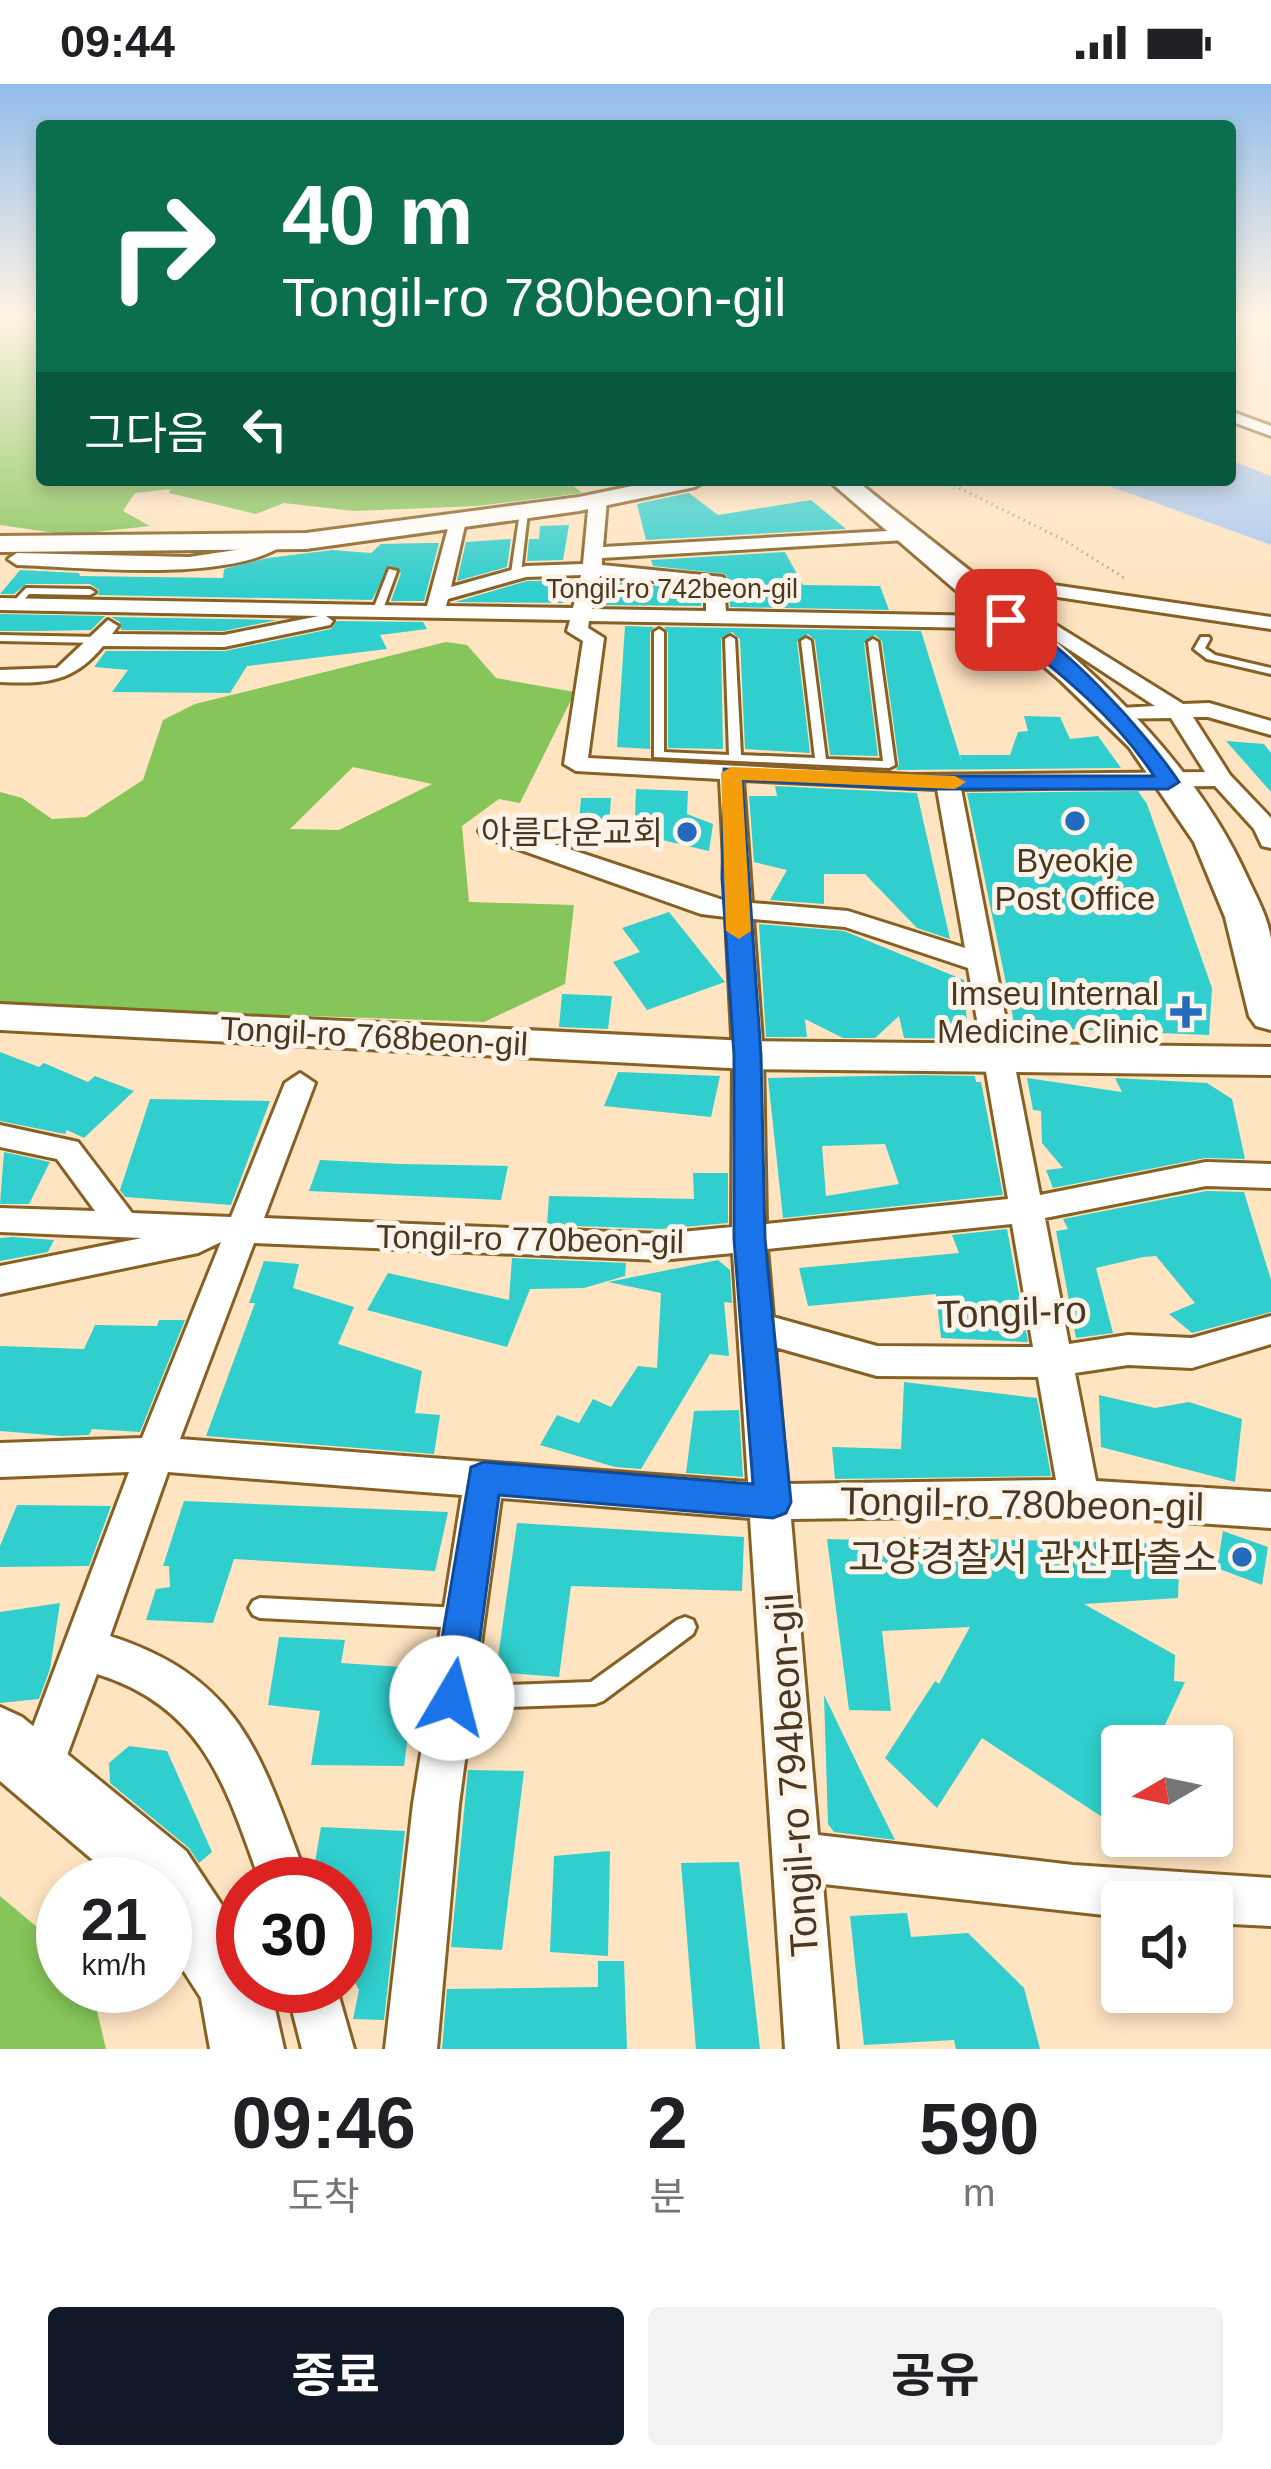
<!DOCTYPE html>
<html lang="ko">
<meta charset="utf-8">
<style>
:root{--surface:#fff;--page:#f2f2f2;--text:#202124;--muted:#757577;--accent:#111827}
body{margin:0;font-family:Arial,"Noto Sans KR",sans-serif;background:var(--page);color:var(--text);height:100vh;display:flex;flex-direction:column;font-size:45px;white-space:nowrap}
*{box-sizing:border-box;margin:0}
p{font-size:39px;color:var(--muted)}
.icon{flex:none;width:66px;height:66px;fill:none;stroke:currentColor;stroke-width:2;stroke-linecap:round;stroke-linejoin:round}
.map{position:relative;height:1965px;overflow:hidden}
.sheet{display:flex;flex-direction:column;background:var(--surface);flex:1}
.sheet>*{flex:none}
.banner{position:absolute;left:36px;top:36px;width:1200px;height:366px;border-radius:12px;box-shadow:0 6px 18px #0003;background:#0b6e4f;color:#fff;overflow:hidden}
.needle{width:78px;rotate:261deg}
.controls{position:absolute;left:1101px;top:1641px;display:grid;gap:24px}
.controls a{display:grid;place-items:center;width:132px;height:132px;border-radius:12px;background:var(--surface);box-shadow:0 6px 18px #0003;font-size:60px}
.speed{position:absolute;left:36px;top:1773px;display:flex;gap:24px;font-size:60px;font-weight:700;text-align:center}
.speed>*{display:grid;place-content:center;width:156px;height:156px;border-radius:50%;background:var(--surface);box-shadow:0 6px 18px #0003;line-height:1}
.speed small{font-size:30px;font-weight:400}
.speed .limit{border:18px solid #d22;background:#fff;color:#111}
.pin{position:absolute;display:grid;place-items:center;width:102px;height:102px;color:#fff;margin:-51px;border-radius:24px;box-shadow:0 6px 18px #0006}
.me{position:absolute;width:132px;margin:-66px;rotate:8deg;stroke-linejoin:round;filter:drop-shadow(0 0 9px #0008)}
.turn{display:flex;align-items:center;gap:42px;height:252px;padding:0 48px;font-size:54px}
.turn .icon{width:156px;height:156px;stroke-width:2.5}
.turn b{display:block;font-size:84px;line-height:102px}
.then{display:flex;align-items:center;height:114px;padding:0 48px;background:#0003;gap:24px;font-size:45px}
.eta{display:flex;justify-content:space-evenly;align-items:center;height:204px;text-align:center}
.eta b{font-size:72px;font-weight:700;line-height:84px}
.button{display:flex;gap:24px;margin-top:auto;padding:24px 48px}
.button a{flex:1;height:138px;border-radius:12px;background:var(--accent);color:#fff;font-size:48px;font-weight:700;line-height:138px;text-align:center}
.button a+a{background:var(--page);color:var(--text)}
.status{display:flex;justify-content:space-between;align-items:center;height:84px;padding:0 60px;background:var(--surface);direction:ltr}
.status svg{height:33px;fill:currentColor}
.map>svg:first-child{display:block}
.forest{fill:#85c55a;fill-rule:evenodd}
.water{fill:#accaef}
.building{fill:#30cecd;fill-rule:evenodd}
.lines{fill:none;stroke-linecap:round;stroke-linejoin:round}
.lane-casing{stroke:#876024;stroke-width:6}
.street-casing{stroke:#876024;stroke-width:6}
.secondary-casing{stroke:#876024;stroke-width:6}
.primary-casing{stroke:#876024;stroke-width:6}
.path{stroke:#b69f80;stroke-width:3;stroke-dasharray:1.5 4.5;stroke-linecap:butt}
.lane{fill:#fff;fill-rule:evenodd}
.street{fill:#fff;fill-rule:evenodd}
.secondary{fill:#fff;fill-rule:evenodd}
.primary{fill:#fff;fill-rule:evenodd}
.route{fill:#1a73e8;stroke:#114b97;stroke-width:3}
.slow{fill:#f59e0b}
.poi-dot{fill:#246bbb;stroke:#fdf4e9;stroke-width:4.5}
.labels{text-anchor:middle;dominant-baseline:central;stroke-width:10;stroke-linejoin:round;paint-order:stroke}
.far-street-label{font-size:27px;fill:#4a3820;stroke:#fdf4e9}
.poi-label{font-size:33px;fill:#4a3820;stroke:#fdf4e9;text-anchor:end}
.street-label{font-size:33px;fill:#4a3820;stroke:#fdf4e9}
.near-street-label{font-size:39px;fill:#4a3820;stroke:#fdf4e9}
.near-poi-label{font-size:39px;fill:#4a3820;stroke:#fdf4e9;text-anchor:end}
</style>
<div class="status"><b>09:44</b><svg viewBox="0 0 49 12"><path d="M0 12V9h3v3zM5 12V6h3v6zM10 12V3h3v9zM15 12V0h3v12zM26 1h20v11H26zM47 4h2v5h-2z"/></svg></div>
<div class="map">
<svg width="1271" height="1965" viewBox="0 0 1271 1965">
<rect width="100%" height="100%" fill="#ffe4c1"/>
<g class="forest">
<polygon points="0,230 42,230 42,396 566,396 582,409 477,422 354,427 284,419 256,430 169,409 171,405 135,409 123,427 150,442 69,451 0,441"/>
<path d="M446 558 467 561 496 594 575 608 520 719 499 715 462 742 469 818 574 821 565 900 484 938 0 921V708L22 714 52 735 86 733 143 696 163 636 195 620ZM353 683 432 700 339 746 290 745Z"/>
<polygon points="0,1812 63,1865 63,1902 91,1902 106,1965 0,1965"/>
</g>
<polygon class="water" points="1230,376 1271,392 1271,461 1093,396 1230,396"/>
<g class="building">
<polygon points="689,409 718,431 811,416 846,445 646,456 637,420"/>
<polygon points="569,441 563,476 527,477 529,455 539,455 540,442"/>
<polygon points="511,455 507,483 457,497 466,458"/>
<polygon points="427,459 439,459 424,517 391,517 401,489 390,481 372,516 98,511 99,506 90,500 26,500 14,510 0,510 20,486 79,489 80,492 223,494 224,485 268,474 332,466 371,469 381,460"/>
<polygon points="785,468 803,501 880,502 889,526 730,523 726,490 653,482 651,476"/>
<polygon points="575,496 569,519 455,518 527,497"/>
<polygon points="603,497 701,506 701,522 598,521"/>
<polygon points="0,530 105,532 91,546 38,547 0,547"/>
<polygon points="111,533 277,536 224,547 121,546 120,538"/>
<polygon points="337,537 423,538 427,545 380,551 387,565 247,582 230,609 112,608 128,586 94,583 106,567 225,567 331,545"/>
<polygon points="625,542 654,543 650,548 650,665 617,663"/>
<polygon points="664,543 921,547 961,676 960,671 1010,671 1018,648 1028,647 1024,632 1060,633 1070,655 1098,652 1121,684 896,686 899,680 882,557 875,551 864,559 878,672 830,671 815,556 808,550 797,558 810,669 745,665 740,555 732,548 721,555 723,665 668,664 668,548"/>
<polygon points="1226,657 1264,660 1271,669 1271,708"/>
<polygon points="775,702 917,709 950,855 917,844 865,790 824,790 824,820 770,816 787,786 754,778 749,712 777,712"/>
<polygon points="636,705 688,707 687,730 713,740 709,767 662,756 660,734 635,734"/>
<polygon points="1138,707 1147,720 1212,904 1209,951 1015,943 967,709"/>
<polygon points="581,714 611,714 609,740 579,739"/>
<polygon points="669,828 725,898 647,926 613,878 640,868 622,844"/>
<polygon points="759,840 844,847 964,896 968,955 904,954 899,932 875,954 843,954 805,935 807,953 766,953"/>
<polygon points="562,910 612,912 608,945 559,943"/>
<polygon points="0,968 39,983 44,979 88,998 95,992 134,1007 84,1054 67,1046 65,1050 0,1037"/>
<polygon points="618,988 720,992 711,1033 604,1022"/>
<path d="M919 991 975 992 976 998H981L1003 1111 783 1134 768 994ZM885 1060 899 1100 826 1112 822 1062Z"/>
<polygon points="1027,994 1122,1008 1115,994 1207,999 1232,1015 1245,1075 1205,1074 1053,1104 1046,1086 1063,1084 1042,1059 1041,1027 1033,1026"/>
<polygon points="150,1015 270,1017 231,1121 125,1113 120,1106"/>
<polygon points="4,1068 50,1078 29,1120 0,1120"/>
<polygon points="320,1076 400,1080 508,1082 501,1116 309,1107"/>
<polygon points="693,1089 728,1089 728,1139 661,1145 547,1141 549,1112 694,1115"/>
<polygon points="1206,1107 1244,1108 1271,1196 1271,1228 1192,1249 1169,1230 1195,1219 1156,1172 1143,1173 1096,1184 1113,1249 1076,1254 1056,1147 1068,1145 1063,1135"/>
<polygon points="1007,1145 1028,1258 941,1254 936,1210 808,1222 799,1184 959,1169 952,1151"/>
<polygon points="0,1154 12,1153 54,1156 48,1168 0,1177"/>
<polygon points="512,1174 626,1179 625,1192 584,1204 530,1205 507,1263 367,1226 388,1189 509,1216"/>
<polygon points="718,1176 730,1186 732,1219 724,1218 729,1272 710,1270 641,1385 615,1383 540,1361 557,1331 579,1339 593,1315 611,1323 638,1282 657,1284 661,1209 608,1198"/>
<polygon points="264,1177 299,1180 293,1204 354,1223 338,1260 422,1287 415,1329 440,1331 434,1370 206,1352 255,1219 249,1219"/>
<polygon points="159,1236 185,1236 140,1348 92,1345 89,1351 61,1352 0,1347 0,1262 84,1265 95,1241 157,1242"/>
<polygon points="904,1298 1037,1314 1051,1392 835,1395 832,1363 901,1365"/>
<polygon points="1099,1311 1155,1324 1189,1318 1242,1335 1235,1398 1101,1363"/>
<polygon points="739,1326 743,1393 686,1389 694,1327"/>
<polygon points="184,1417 448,1428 435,1487 234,1475 213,1539 146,1536 156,1505 170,1503 169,1482 163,1482"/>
<polygon points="17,1421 111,1422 89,1482 0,1483 0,1462"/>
<polygon points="517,1439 744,1453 742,1507 571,1502 559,1593 496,1588"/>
<polygon points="1223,1447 1268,1463 1262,1501 1217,1484"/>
<polygon points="894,1453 1180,1460 1178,1514 1084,1520 1175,1571 1174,1597 1185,1598 1155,1662 1122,1662 1122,1746 982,1654 937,1724 885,1674 935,1597 939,1600 970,1543 882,1547 891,1627 849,1626 827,1455 895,1457"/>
<polygon points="60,1519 50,1585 39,1615 0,1619 0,1528"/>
<polygon points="279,1553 345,1556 341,1579 417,1584 404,1682 311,1681 320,1627 268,1621"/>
<polygon points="824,1611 867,1700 895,1756 834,1748 828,1740"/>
<polygon points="129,1662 167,1667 212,1768 199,1779 189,1764 110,1699 109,1679"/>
<polygon points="468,1686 524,1687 502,1866 451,1863"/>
<polygon points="321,1743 405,1747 384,1936 353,1935 359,1906 345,1879 345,1800 312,1796"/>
<polygon points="610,1767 608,1872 550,1868 554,1772"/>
<polygon points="739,1778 760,1965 696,1965 681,1779"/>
<polygon points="907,1829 911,1853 968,1849 1024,1904 1040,1965 956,1965 954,1956 864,1961 850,1832"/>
<polygon points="598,1877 624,1877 627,1965 442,1965 447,1905 598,1903"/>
</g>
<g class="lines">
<g class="lane-casing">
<g id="lane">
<polygon points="524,425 528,428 521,489 516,492 511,489 520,428"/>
<polygon points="389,485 397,487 382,528 374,530 372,528"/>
<polygon points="26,504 90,505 95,508 90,511 29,510 18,523 12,523 12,519"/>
<polygon points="659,545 664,548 664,668 729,671 725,555 730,552 735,555 741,671 815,674 801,557 806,554 811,557 826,675 883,677 868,558 873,555 878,558 895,681 889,684 654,673 654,548"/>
<polygon points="0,551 98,553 103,556 98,559 0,557"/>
<polygon points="1201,553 1209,553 1210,555 1205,564 1215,571 1271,584 1271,590 1207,575 1194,565"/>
<polygon points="260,1514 460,1524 468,1527 471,1534 468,1541 460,1544 260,1534 253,1531 249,1524 253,1517"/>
<polygon points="685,1533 693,1536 696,1543 693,1550 603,1617 595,1620 455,1625 447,1622 444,1614 447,1606 455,1603 591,1598 677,1536"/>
</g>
</g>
<g class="street-casing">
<g id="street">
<polygon points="1230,327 1271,342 1271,352 1230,337"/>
<path d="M598 411 607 416 603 463 905 446 914 451 905 456 602 474V481L723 493 726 527 1043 533 1183 620 1209 619 1271 637V651L1208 633H1193L1230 691 1271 734V764L1262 762 1254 745 1215 702 961 705 1040 1111 1206 1078 1271 1080V1104L1206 1102 1045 1134 1069 1260 1128 1251 1192 1254 1271 1232V1260L1192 1284 1128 1281 1075 1289 1096 1397 1271 1408V1444L1079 1431 791 1435 818 1751 1073 1781 1271 1794V1842L1212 1839V1818H1122V1833L823 1800 837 1965H785L750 1434 501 1414 459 1720 437 1965H385L413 1720 462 1411 168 1388 110 1552C246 1596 262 1678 309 1800H261C226 1703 205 1624 97 1590L55 1704 39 1711 23 1704 16 1688 129 1388 0 1393V1359L142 1354 221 1158 198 1169 0 1210V1182L142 1154 0 1148V1124L95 1127 57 1075 0 1063V1041L78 1058 132 1129 231 1133 285 999 300 989 315 999 264 1134 661 1150 732 1143 733 971 726 833 701 830 482 752 479 747 482 742H500L726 817 720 695 576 687 564 680 583 557 567 547 570 536 326 532 333 537 330 541 224 563 103 562C73 599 45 600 0 598V586L57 584 108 536 118 542 112 550 224 551 319 532 0 526V514L427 522 451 433 466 437 451 503 526 482 583 480 589 416ZM581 491 573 524 446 522 448 515 526 493ZM600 492 706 502V527L592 525ZM589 537 1038 545 1155 622 1104 625V635L1171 634 1205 688 911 691 588 674 604 554 588 544ZM743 696 937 705 965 864 848 827 752 819ZM753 835 845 843 968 884 1008 1115 766 1140 763 971ZM1012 1140 1033 1263 877 1262 773 1233 767 1165ZM254 1159 661 1176 733 1169 748 1398 180 1355ZM775 1263 877 1292 1038 1293 1056 1396 787 1400Z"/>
<path d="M278 453 287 458C236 500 83 483 17 481L8 475 17 469 189 473 249 464Z"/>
<polygon points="951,486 1271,533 1271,545 944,496 942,492"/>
<polygon points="286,1902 336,1902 354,1965 302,1965"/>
</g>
</g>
<g class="secondary-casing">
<g id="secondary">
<polygon points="661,396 707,396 695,403 579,427 306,465 0,468 0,452 306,449 579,413"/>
<polygon points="0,920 748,957 1271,963 1271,991 748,985 0,946"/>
<polygon points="0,1623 22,1633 186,1767 243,1853 243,1902 270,1902 284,1965 210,1965 201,1914 165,1858 165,1800 121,1800 0,1697"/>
</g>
</g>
<g class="primary-casing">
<path id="primary" d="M828 396H856C995 511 1173 626 1248 795 1257 814 1268 834 1271 855 1271 884 1271 916 1271 946L1256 942 1249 932 1225 833 1194 758 1129 663 1061 597Z"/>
</g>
<polyline class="path" points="943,396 1064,456 1126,495"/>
<use href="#lane" class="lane"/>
<use href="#street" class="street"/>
<use href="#secondary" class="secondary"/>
<use href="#primary" class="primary"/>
</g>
<linearGradient id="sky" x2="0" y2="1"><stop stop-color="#90bdeb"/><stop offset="0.46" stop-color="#fff3e3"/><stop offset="1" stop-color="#fff3e3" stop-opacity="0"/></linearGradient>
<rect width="1271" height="505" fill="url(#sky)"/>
<path class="route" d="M1006 531C1059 551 1147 650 1179 698L1168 705H911L742 696 761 971 765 1155 791 1418 786 1429 773 1434 499 1411 472 1614 466 1628 452 1634 438 1628 432 1614 471 1383 484 1378 753 1400 734 1155V971L722 794 724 685 911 692H1154C1114 631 1056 586 999 540V533Z"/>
<polygon class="slow" points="731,683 955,692 966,698 955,705 742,696 751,847 739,855 726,847 721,689"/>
<g class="poi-dot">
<circle cx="1075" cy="737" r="12"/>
<circle cx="687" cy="748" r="12"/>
<path d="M1180 910h12v12h12v12h-12v12h-12v-12h-12v-12h12z"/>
<circle cx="1242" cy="1473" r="12"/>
</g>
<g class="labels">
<g class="far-street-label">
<text x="672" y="505">Tongil-ro 742beon-gil</text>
</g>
<g class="poi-label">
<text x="663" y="748">아름다운교회</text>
<text x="1075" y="776" text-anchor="middle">Byeokje<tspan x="1075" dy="38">Post Office</tspan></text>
<text x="1159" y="909">Imseu Internal<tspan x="1159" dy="38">Medicine Clinic</tspan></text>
</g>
<g class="street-label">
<text transform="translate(374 952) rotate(3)">Tongil-ro 768beon-gil</text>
<text transform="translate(530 1155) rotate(1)">Tongil-ro 770beon-gil</text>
</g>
<g class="near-street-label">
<text transform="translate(1012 1228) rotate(-2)">Tongil-ro</text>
<text transform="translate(1022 1420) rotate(1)">Tongil-ro 780beon-gil</text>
<text transform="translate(792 1691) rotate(-94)">Tongil-ro 794beon-gil</text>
</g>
<g class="near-poi-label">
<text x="1218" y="1473">고양경찰서 관산파출소</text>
</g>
</g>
</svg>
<div class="controls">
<a><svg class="needle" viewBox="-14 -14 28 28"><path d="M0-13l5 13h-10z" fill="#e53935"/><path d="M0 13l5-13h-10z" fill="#757577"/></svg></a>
<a><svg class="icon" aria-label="sound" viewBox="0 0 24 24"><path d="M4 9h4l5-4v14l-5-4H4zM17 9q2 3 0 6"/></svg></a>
</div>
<div class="speed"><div>21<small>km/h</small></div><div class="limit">30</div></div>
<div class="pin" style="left:1006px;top:536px;background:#d93025"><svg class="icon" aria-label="arrive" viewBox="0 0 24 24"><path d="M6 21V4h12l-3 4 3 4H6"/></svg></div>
<svg class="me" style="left:452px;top:1614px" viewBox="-20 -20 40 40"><circle r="19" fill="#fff"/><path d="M0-13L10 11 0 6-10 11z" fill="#1a73e8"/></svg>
<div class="banner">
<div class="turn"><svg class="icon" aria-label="right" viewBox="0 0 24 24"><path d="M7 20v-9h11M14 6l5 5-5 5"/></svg><div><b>40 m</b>Tongil-ro 780beon-gil</div></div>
<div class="then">그다음<svg class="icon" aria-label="left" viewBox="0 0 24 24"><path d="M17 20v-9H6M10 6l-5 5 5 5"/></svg></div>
</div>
</div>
<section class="sheet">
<div class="eta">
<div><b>09:46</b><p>도착</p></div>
<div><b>2</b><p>분</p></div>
<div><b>590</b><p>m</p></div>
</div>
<div class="button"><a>종료</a><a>공유</a></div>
</section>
